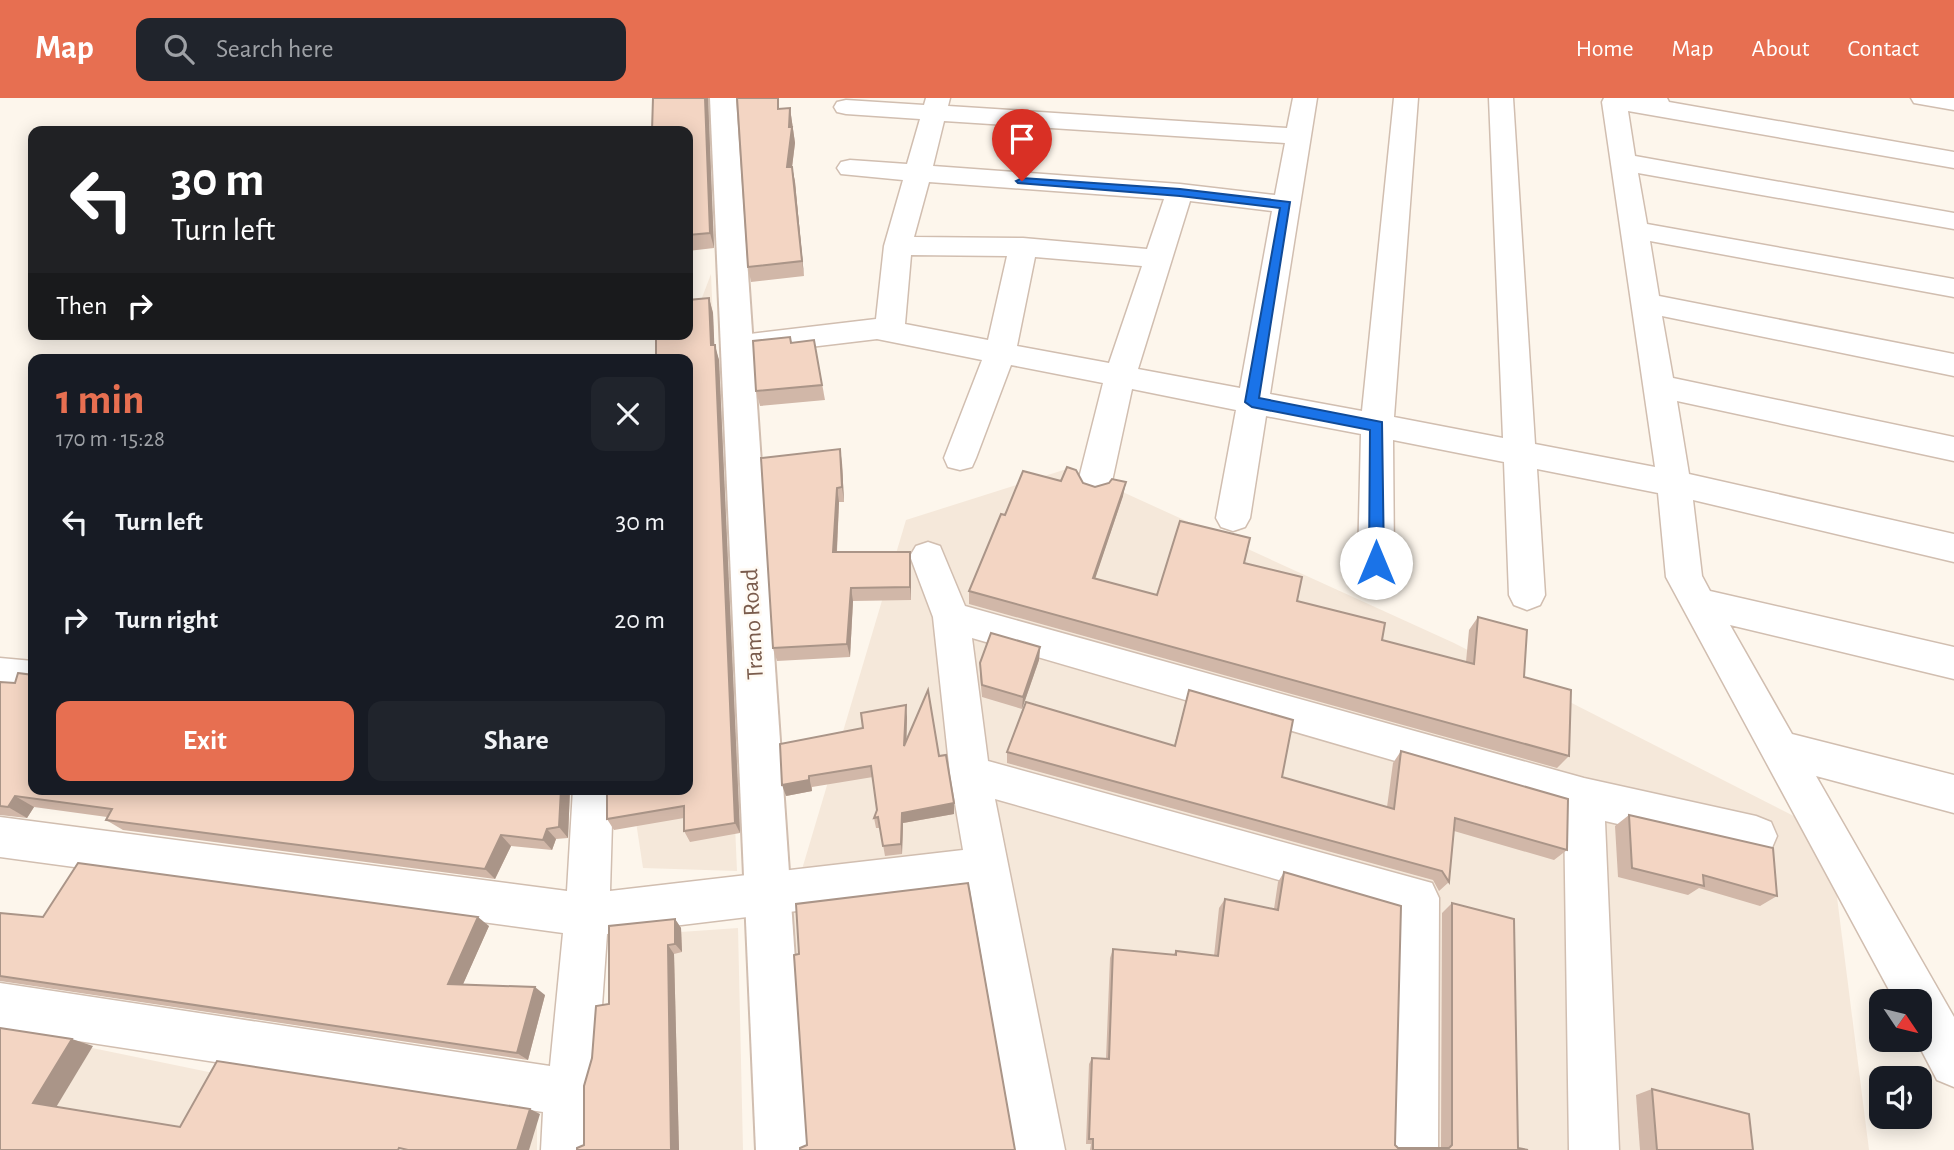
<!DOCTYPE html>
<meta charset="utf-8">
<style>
:root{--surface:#171b24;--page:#20242c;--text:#f1f3f6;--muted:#9ea1a6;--accent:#e76f51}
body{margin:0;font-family:"Alegreya Sans",sans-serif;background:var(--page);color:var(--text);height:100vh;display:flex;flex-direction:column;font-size:26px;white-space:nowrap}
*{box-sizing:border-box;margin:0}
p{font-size:23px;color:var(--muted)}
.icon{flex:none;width:38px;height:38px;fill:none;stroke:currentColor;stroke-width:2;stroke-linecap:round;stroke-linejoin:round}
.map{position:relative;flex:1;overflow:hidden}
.side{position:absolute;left:28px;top:256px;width:665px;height:441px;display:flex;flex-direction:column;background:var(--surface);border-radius:14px;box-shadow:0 4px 18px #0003}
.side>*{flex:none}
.top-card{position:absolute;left:28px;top:28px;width:665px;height:214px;border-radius:14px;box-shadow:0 4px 18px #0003;background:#202124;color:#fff;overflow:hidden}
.needle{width:46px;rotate:125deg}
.controls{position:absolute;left:1869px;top:891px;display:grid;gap:14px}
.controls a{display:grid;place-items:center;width:63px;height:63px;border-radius:14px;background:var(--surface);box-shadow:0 4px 18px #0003;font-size:35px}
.pin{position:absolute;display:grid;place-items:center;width:60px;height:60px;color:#fff;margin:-72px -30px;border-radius:50% 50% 50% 0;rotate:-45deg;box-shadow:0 0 7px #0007}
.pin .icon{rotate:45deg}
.me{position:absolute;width:77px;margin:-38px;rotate:0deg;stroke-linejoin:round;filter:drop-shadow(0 0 5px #0008)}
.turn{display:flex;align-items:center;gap:24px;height:147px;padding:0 28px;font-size:32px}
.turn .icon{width:91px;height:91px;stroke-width:2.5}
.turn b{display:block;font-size:49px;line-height:60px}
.then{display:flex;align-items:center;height:66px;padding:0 28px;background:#0003;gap:14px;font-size:26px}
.round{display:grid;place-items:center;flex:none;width:74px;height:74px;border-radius:14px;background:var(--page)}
.summary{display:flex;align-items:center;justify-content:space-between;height:119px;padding:0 28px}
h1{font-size:42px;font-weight:700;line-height:52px;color:var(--accent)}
.primary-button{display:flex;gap:14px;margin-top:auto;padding:14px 28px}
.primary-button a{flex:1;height:80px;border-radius:14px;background:var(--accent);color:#fff;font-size:28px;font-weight:700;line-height:80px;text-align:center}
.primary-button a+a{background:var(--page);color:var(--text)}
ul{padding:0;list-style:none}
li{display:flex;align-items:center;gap:21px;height:98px;padding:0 28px}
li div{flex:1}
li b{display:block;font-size:26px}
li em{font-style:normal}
header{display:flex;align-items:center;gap:42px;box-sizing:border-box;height:98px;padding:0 35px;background:var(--accent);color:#fff}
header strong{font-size:33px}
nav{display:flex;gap:38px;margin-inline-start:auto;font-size:24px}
.search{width:490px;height:63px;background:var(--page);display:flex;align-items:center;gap:18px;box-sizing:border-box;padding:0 24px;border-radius:14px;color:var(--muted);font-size:26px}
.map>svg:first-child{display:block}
.residential{fill:#f5e8da}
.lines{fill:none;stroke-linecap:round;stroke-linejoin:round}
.minor-casing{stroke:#d1beb0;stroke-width:3}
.tertiary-casing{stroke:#d1beb0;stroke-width:4}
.minor{fill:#fff;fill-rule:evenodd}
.tertiary{fill:#fff;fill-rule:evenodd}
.wall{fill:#d1b7a8}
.shaded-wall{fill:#aa9588}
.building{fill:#f3d5c3;stroke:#aa9588;stroke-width:2}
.route{fill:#1a73e8;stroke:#114b97;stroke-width:2}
.labels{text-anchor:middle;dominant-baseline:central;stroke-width:5;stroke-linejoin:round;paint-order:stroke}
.street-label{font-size:24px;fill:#7a5c4d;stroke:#fffaf3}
</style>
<header>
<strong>Map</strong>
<div class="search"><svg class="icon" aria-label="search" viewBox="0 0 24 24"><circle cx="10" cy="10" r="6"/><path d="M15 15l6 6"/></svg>Search here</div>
<nav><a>Home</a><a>Map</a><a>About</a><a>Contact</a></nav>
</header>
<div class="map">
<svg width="1954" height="1052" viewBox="0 0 1954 1052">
<rect width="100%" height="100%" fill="#fdf6ec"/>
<g class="residential">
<polygon points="711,176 737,773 643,770 631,691 688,691 688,261 671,261 689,234"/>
<polygon points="1070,370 1454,545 1829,736 1869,1052 788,1052 772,872 906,422"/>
<polygon points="738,830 743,1052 609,1052 609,839"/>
<polygon points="0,931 373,1008 537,1022 537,1052 0,1052"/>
</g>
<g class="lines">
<g class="minor-casing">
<g id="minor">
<path d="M926 0H950L948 8 1287 30 1293 0H1317L1270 296 1362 313 1394 0H1418L1394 319 1503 340 1489 0H1513L1535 346 1655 369 1602 4 1604 0H1667L1669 4 1954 54V70L1628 13 1635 58 1954 115V131L1638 75 1647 126 1954 181V199L1650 143 1659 198 1954 256V278L1662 218 1673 280 1954 339V363L1677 303 1689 376 1954 436V464L1693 402 1702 478 1710 493 1954 549V581L1730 527 1792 636 1954 677V715L1816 678 1954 919V989L1937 982 1916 942H1920V903H1895L1666 479 1658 395 1537 371 1545 497 1540 507 1527 512 1514 507 1509 497 1504 364 1393 342 1394 465 1388 475 1376 479 1364 475 1358 465 1361 336 1266 318 1250 420 1245 429 1233 433 1221 429 1216 420 1236 312 1132 291 1111 388 1106 397 1094 401 1082 397 1077 388 1103 285 1011 267 976 360 972 369 960 372 948 369 944 360 982 262 877 241 742 257 731 254 727 247 731 240 742 237 876 221 884 148 903 82 841 76 837 70 841 64 850 62 907 66 920 21 846 16 837 14 834 9 837 4 846 2 924 7ZM944 23 1285 45 1275 97 1180 86 933 68ZM929 84 1164 101 1147 151 1023 140 914 139ZM1190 103 1272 113 1240 290 1138 271ZM911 157 1007 158 988 242 905 226ZM1035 159 1142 168 1109 265 1017 248Z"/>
<polygon points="1911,0 1954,0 1954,12 1914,5"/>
<polygon points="928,444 940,448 965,508 1584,680 1756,718 1771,724 1777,738 1771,752 1756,758 1605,723 1619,1052 1569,1052 1564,712 972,540 988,663 1432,785 1439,800 1438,1052 1388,1052 1395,815 995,701 1065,1052 1015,1052 970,792 607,836 598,966 591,994 591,1052 541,1052 543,1014 0,931 0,885 550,968 563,835 0,759 0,719 567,793 573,691 613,691 610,793 963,752 950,676 933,519 910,458 916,448"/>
<polygon points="0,560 33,563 33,595 0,592"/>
</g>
</g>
<g class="tertiary-casing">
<polygon id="tertiary" points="710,0 736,0 808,1052 756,1052"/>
</g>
<use href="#minor" class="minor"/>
<use href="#tertiary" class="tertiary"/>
</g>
<g class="wall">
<polygon points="653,0 708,0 714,150 688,153 688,33"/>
<polygon points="790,10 795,45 792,69 795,84 804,178 751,184 748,169 780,11"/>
<polygon points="709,200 713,215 714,247 719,262 740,735 690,744 684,733 684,720 614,732 607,721"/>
<polygon points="814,242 825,302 760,308 756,293 791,245"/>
<polygon points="842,365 844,404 839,404 837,454 910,454 911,502 853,503 850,559 777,563 773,550"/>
<polygon points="1061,383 1083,385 1123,398 1095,480 1157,497 1244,465 1297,503 1382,542 1466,564 1469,532 1478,519 1524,579 1569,658 1557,670 969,506 969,493 1005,417"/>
<polygon points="1040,549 1039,562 1022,611 982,599 980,578 980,565"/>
<polygon points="0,584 15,585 33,691 570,691 568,740 556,741 552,752 511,748 495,781 123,732 106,722 107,719 34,709 27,720 0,717"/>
<polygon points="1189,592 1282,679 1387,709 1393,665 1401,653 1567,752 1554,762 1454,733 1449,784 1439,793 1433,782 1007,665 1007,654 1174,648"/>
<polygon points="907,619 906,644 939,658 954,716 903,725 902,756 885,758 880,730 876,730 874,720 877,712 873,679 812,689 812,693 786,698 863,630"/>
<polygon points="1629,717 1777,798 1760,808 1699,790 1688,797 1618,779 1615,728"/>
<polygon points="1284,774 1395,1047 1398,1050 1441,1050 1442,815 1452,805 1518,1050 1528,1052 1090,1052 1091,1046 1086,1046 1089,966 1092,960 1106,961 1110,860 1113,851 1173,857 1176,853 1214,858 1219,810 1225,801 1274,811 1278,784"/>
<polygon points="0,815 43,819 489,828 463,886 545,897 528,962 0,883"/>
<polygon points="675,821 681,830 682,854 674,856 679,1052 577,1052 584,1047"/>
<polygon points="1652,991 1753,1052 1640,1052 1636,997"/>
</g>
<g class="shaded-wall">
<polygon points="705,0 708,0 714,150 710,135"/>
<polygon points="790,10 795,45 790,85 787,69"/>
<polygon points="792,69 795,84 804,178 802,163"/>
<polygon points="709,200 713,215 715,262 711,247"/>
<polygon points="715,247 719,262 740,735 735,725"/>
<polygon points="840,351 842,365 844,404 842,389"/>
<polygon points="1126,384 1123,398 1091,493 1093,480"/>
<polygon points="837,390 839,404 836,468 833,454"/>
<polygon points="910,454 911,467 911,502 910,489"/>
<polygon points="851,490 853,503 850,559 847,546"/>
<polygon points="1040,549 1039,562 1022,611 1023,599"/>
<polygon points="906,607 907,619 906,660 904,648"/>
<polygon points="809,678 812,693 786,698 782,687"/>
<polygon points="561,691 570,691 568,740 559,729"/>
<polygon points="15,698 34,709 27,720 8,709"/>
<polygon points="954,705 954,716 903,725 902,756 901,746 902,715"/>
<polygon points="547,731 556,741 552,752 543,742"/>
<polygon points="501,737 511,748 495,781 485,771"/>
<polygon points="478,819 489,828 460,893 448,886"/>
<polygon points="675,821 681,830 682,854 675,846"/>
<polygon points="668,847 674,856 679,1052 671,1052"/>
<polygon points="535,889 545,897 528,962 517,955"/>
<polygon points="72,941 93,948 55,1011 33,1005"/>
<polygon points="530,1011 540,1016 529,1052 517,1052"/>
</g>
<g class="building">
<polygon points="653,0 705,0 710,135 688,137 688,33 652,33"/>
<polygon points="737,0 778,0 778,11 790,10 789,29 792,29 787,69 792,69 802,163 748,169"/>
<polygon points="709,200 711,247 715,247 735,725 684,733 684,708 607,721 607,691 688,691 688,261 656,261 656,236 688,236 688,202"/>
<polygon points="790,239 791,245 814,242 822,287 756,293 753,243"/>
<polygon points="840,351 842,389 837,390 833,454 910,454 910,489 851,490 847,546 773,550 761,360"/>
<polygon points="1067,369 1076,372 1083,385 1095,389 1109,385 1112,381 1126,384 1093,480 1157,497 1180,423 1250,440 1244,465 1302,479 1297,503 1385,525 1382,542 1474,566 1478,519 1527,532 1524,579 1571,592 1569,658 969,493 1001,416 1005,417 1023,373 1061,383"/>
<polygon points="991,535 1040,549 1023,599 982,587 980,565"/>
<polygon points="18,575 33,577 33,691 561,691 559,729 547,731 543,742 501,737 485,771 106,722 112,711 15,698 8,709 0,708 0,584 15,585"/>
<polygon points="928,592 939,658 946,657 954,705 902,715 901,746 883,748 878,719 874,720 877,712 871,668 809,678 809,682 782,687 780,646 863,630 861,615 906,607 904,648"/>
<polygon points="1189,592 1293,622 1282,679 1394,711 1401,653 1568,701 1567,752 1455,720 1449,784 1442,773 1007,654 1026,604 1175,648"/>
<polygon points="1629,717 1773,750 1777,798 1703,777 1704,788 1632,770"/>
<polygon points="78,765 478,819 448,886 535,889 517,955 0,878 0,815 43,819"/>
<polygon points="1284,774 1401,808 1395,1047 1398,1050 1449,1050 1452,1047 1452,805 1514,821 1518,1050 1528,1052 1093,1052 1093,1041 1089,1041 1092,960 1109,961 1113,851 1176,857 1176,853 1218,858 1225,801 1278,812"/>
<polygon points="968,785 1015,1052 800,1052 800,1050 807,1047 794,857 799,856 796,806"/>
<polygon points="675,821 675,846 668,847 671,1052 577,1052 577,1050 584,1047 584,988 592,960 596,908 609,906 609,828"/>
<polygon points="0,930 72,941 33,1005 180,1029 217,963 530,1011 517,1052 408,1052 399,1050 398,1052 0,1052"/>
<polygon points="1652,991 1749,1016 1753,1052 1657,1052"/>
</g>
<polygon class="route" points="1022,80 1180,91 1290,104 1259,300 1382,324 1384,465 1382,470 1376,471 1369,465 1370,332 1252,309 1245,304 1280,110 1180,98 1018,85 1016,83"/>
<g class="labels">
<g class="street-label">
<text transform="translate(753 526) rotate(-93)">Tramo Road</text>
</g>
</g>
</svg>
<div class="controls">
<a><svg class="needle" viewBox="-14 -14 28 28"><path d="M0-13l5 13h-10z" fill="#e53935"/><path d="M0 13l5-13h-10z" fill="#9ea1a6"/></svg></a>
<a><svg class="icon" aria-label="sound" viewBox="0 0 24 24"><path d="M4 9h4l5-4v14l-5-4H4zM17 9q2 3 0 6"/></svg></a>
</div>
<div class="pin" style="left:1022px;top:83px;background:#d93025"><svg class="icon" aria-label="arrive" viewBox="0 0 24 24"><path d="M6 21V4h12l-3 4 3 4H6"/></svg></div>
<svg class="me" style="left:1376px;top:465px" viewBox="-20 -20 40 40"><circle r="19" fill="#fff"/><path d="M0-13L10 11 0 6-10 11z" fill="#1a73e8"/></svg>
<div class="top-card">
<div class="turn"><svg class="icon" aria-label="left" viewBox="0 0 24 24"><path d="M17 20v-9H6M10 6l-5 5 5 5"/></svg><div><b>30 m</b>Turn left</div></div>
<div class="then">Then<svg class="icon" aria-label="right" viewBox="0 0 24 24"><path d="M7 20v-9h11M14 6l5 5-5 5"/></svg></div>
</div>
<section class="side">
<div class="summary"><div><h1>1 min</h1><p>170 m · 15:28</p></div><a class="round"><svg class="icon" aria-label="close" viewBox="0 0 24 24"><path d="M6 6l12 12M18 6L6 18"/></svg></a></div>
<ul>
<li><svg class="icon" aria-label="left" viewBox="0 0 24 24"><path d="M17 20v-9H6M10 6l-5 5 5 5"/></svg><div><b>Turn left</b></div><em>30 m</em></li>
<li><svg class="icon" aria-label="right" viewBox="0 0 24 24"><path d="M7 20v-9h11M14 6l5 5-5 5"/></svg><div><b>Turn right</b></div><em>20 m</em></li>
</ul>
<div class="primary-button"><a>Exit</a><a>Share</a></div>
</section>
</div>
